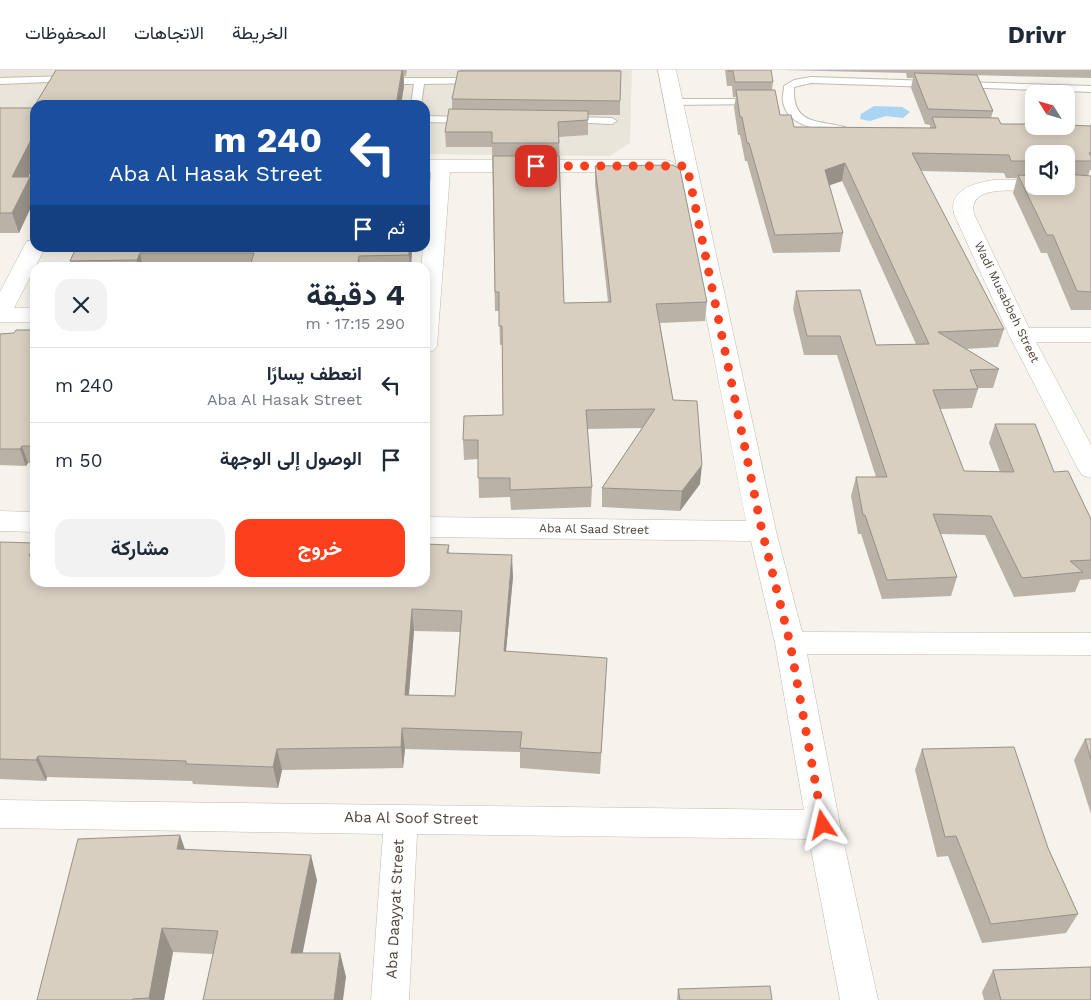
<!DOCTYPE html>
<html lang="ar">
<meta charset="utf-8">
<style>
:root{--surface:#fff;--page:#f2f2f3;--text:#1f2937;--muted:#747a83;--line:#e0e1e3;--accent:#fc3f1d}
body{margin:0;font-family:"Work Sans",Vazirmatn,sans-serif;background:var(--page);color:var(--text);direction:rtl;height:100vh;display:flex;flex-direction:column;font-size:19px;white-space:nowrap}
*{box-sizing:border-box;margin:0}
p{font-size:16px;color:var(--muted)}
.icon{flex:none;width:28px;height:28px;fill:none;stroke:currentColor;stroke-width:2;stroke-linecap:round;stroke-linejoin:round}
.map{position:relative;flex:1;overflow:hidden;direction:ltr}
.side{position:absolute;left:30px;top:192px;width:400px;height:325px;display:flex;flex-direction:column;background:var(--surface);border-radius:15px;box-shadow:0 2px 12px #0003;direction:rtl}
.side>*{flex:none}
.top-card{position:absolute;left:30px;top:30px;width:400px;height:152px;border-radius:15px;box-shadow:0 2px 12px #0003;direction:rtl;background:#1a4fa0;color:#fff;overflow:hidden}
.needle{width:32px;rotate:307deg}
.buttons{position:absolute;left:1025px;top:15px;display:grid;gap:10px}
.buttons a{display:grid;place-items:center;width:50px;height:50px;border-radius:10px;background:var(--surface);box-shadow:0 2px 12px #0003;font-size:25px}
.pin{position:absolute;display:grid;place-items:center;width:42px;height:42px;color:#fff;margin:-21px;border-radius:10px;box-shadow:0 2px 8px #0006}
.me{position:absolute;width:55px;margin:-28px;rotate:350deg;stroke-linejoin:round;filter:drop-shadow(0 0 4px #0008)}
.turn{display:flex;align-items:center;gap:18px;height:105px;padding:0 25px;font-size:22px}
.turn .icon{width:65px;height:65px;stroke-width:2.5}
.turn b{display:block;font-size:35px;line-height:42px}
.then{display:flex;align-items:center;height:48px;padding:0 25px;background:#0003;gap:10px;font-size:19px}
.round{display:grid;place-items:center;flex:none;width:52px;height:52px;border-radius:15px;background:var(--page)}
.overview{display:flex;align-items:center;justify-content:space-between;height:85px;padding:0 25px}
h1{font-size:30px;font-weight:700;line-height:38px}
.button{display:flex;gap:10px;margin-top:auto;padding:10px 25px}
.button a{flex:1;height:58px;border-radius:15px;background:var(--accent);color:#fff;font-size:20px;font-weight:700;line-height:58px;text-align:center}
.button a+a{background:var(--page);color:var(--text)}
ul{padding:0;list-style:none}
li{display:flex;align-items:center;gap:15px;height:75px;padding:0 25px;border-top:1px solid var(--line)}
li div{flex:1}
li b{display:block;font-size:19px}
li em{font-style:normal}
header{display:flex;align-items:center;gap:30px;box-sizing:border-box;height:70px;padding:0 25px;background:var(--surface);border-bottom:1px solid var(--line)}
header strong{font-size:24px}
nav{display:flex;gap:28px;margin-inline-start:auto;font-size:18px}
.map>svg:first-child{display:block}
.residential{fill:#eae5da}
.water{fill:#a9d4f2}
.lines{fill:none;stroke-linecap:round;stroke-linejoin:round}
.service-casing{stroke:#c2bbae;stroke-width:2}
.minor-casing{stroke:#c2bbae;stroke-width:1}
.service{fill:#fff;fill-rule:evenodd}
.minor{fill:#fff;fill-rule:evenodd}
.wall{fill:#bab2a6;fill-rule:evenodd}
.shaded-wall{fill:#979187}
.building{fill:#d8cfc1;stroke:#979187;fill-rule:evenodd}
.route{stroke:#fc3f1d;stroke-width:9;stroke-dasharray:0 16.2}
.labels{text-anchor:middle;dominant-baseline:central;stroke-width:4.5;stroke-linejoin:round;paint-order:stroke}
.street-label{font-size:12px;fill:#4b4439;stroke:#fff}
.near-street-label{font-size:15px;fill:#4b4439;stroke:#fff}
</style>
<header>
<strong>Drivr</strong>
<nav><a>الخريطة</a><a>الاتجاهات</a><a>المحفوظات</a></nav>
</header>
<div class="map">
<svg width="1091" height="930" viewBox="0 0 1091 930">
<rect width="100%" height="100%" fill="#f6f3ec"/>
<polygon class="residential" points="0,0 632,0 630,73 610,86 425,84 425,35 35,35 35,81 0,80"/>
<polygon class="water" points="874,36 902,37 910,42 903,48 886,46 870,51 860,49 861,44"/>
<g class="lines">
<g class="service-casing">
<g id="service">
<polygon points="71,6 76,9 74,11 0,14 0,8"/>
<path d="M811 7 932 11 937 14 932 17 811 13 794 17C792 55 817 50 845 57V61L841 62C820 60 788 57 783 32 782 27 784 21 784 16L794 10Z"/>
<polygon points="476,8 479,9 479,13 424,14 421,35 411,35 414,14 384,14 379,11 384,8"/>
<polygon points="963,12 1091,16 1091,22 960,17 958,15"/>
<polygon points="754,29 759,32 758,34 673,35 668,32 673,29"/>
<polygon points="425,46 466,47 471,50 466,53 425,52"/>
<polygon points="569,47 612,48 617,51 612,54 565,52 564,50"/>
</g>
</g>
<g class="minor-casing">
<g id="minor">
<polygon points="658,0 676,0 776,461 802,562 1091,563 1091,585 807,584 840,755 878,930 840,930 809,769 417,764 409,930 371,930 383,764 0,758 0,730 804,740 775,573 751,471 425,467 425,447 746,451"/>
<polygon points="425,90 666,90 673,92 676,96 673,100 666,102 450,102 437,276 433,281 425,283 425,198 421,198 423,178 425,178 431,102 425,102"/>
<path d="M994 110H1034V116H1044L1041 120 1034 122C1016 121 967 114 974 144L1029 258H1091V272H1036L1091 375V408L1082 405 1078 399 1009 265 954 144C948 119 975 113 994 110Z"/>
<polygon points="35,170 35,178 45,178 14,238 35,238 35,252 0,252 0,222 24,176 27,171"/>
<polygon points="0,441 35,442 35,462 0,461"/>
</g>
</g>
<use href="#service" class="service"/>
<use href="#minor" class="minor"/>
</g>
<g class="wall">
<polygon points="56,0 407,0 406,6 404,6 404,16 401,35 35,35"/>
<polygon points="460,0 620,0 620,45 588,45 588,65 559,67 564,233 608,232 595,114 595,96 707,232 705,251 660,253 673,330 700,414 680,441 602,437 602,418 642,358 587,359 592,417 591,437 511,440 510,427 479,428 478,389 464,390 463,370 503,345 502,275 500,275 499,241 495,241 492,77 446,77 445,62 452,39 452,29"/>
<path d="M725 0H772L771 3 773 12 772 20 780 45 794 57 930 58V55L925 54 911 18 913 8H907L906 3 783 0H1091V8L970 5 993 41 991 48 1001 54 1090 56 1091 54V100H1090L1088 106H1091V240H1071L1047 183H1041L1013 123 1017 108H1006L1004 103 921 101 1004 259 998 277 966 279 999 299 993 318H978V319L972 338 940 339 964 401 1000 402 989 373 995 354 1054 402 1091 449V509L1080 510 1075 522 1014 527 985 465 940 464 957 507 951 526 882 529 861 464H858L851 426 856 407H876L837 285H804L793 239 796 221 876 275 916 274 842 111 829 115 843 163 840 182 773 183 747 91H745L740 65H738L734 37 736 27H733L732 16H727ZM1034 84H1066V116H1034Z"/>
<polygon points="0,38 34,38 29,107 19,163 0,163"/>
<polygon points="76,178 412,178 411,198 72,198 70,191"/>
<polygon points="35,260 35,393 28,393 26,396 0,395 0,264 14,263"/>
<path d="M0 472 35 512 449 475V483L513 507 506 581 606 609 600 704 520 698V682L405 679 403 698 282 700 278 718 193 714 192 711 47 707 46 711 0 709ZM414 561 460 562 455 626 409 625Z"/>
<polygon points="1085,669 1091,669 1091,744 1074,690"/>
<polygon points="922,679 1048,778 1078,844 1066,863 982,873 948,786 937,787 915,700"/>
<polygon points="185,780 317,810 302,883 340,883 346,907 213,884 173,882 164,930 37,930"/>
<polygon points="993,900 1091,930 984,930 982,922"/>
<polygon points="678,919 772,930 677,930"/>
</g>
<g class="shaded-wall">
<polygon points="402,0 403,0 404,16 401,35 396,35"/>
<polygon points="35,62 35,93 19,127 12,107"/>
<polygon points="845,93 842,111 822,118 825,100"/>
<polygon points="30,107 35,122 35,129 19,163 12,143"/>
<polygon points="409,178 412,178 411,198 410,198 409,185"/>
<polygon points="140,183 143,198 139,198 137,190"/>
<polygon points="359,186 360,198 357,198"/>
<polygon points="22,376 28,393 26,396 20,379"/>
<polygon points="702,395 700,414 680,441 682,421"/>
<polygon points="35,474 35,500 29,486"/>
<polygon points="512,485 513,507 504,602 504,581"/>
<polygon points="412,539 414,561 407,646 405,625"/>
<polygon points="402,658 405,679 403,698 401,677"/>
<polygon points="277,679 282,700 278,718 273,697"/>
<polygon points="38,686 47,707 46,711 36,690"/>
<polygon points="180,765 189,791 177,779"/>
<polygon points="311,785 317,810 298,907 291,883"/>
<polygon points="162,858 173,882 164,930 150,930 149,928"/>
<polygon points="340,883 346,907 343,930 334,930"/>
</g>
<g class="building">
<polygon points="56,0 402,0 396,35 35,35"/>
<polygon points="728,0 771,0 773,12 735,12 733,1 728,1"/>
<polygon points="458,1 621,1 620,31 452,29"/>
<polygon points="914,3 977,5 993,41 928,39"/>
<polygon points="736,20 775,20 780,45 791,45 794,57 936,58 932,47 998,48 1001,54 1034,54 1034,56 1066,56 1066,55 1091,56 1091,83 1089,83 1091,86 1091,91 1072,91 1070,96 1066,97 1066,84 1034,84 1034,91 1011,91 1009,85 912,83 1004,259 938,262 999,299 970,300 978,319 933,320 964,401 1014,402 995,354 1035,354 1054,402 1068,401 1091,449 1091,490 1070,491 1083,502 1022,508 991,446 933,444 957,507 887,510 865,445 863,445 856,407 887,407 840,266 807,266 796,221 860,220 876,275 929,274 845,93 825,100 843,163 775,165 749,73 747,73 742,47 740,47"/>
<polygon points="35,35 35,62 12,107 30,107 12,143 0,143 0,38 34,38"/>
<polygon points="449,39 588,41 588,50 558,52 559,73 492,73 492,62 445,62"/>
<polygon points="493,86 559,86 564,233 611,232 595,96 673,95 680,99 707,232 656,234 673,330 697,331 702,395 682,421 602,418 655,339 586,340 592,417 510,420 510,408 478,408 478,370 463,370 464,346 503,345 502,256 499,256 499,222 495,222"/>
<polygon points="1066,104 1091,106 1091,222 1077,221 1053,165 1047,165 1018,105 1034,106 1034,116 1066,116"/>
<polygon points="76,178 409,178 409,185 359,186 357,198 250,196 254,183 140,183 137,190 70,191"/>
<polygon points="16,260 35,260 35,376 22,376 20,379 0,379 0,264 14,263"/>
<path d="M0 472 35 473 29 486H35V512H425V474L449 475 447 483 512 485 504 581 607 588 601 683 520 678 522 662 402 658 401 677 277 679 273 697 186 694V691L38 686 36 690 0 689ZM412 539 462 541 455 626 405 625Z"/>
<polygon points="1085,669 1091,669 1091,689"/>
<polygon points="1014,677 1048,778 1078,844 991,854 956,766 945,767 922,679"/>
<polygon points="180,765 177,779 311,785 291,883 340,883 334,930 203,930 218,861 162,858 149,928 133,929 132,930 37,930 78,769"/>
<polygon points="1091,897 1091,930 1001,930 993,900"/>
<polygon points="770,916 772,930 680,930 678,919"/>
</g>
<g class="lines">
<polyline class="route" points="536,96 687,96 762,461 790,573 823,755"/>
</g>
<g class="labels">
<g class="street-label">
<text transform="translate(1007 232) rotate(64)">Wadi Musabbeh Street</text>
<text transform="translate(594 459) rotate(1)">Aba Al Saad Street</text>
</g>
<g class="near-street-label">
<text transform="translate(411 748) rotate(1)">Aba Al Soof Street</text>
<text transform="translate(395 839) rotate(-87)">Aba Daayyat Street</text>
</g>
</g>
</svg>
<div class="buttons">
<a><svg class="needle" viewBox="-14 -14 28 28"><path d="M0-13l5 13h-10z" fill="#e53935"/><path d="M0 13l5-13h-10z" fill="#747a83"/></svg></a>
<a><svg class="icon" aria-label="sound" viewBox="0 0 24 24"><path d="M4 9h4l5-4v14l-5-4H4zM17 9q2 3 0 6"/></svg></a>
</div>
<div class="pin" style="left:536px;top:96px;background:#d93025"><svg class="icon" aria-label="arrive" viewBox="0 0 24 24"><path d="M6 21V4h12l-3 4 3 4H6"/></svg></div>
<svg class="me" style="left:823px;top:755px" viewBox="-20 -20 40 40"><path d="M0-17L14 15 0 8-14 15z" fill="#fc3f1d" stroke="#fff" stroke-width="4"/></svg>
<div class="top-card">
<div class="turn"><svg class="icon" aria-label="left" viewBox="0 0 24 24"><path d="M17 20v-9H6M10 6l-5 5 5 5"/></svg><div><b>240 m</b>Aba Al Hasak Street</div></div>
<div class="then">ثم<svg class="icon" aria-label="arrive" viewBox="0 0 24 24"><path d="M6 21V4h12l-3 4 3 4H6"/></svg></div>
</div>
<section class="side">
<div class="overview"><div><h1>4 دقيقة</h1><p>290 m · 17:15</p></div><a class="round"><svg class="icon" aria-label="close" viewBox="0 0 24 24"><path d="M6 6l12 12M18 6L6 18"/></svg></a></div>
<ul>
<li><svg class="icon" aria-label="left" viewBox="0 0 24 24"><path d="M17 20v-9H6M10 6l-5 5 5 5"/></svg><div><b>انعطف يسارًا</b><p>Aba Al Hasak Street</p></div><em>240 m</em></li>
<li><svg class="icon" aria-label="arrive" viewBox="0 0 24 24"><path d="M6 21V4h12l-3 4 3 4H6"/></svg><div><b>الوصول إلى الوجهة</b></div><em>50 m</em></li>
</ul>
<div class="button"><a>خروج</a><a>مشاركة</a></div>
</section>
</div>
